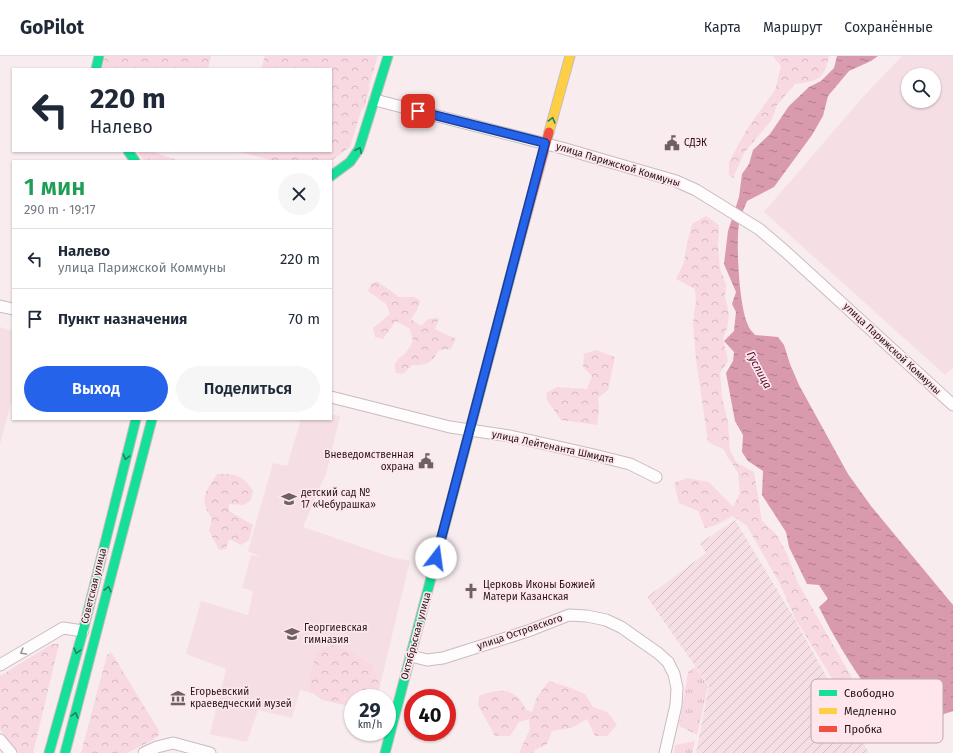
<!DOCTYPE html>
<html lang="ru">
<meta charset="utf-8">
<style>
:root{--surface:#fff;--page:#f6f6f7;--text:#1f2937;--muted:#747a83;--line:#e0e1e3;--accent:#2563eb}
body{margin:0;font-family:"Fira Sans",sans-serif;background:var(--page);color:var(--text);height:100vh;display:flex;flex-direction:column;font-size:15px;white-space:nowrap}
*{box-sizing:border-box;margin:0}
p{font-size:13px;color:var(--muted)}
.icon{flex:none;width:22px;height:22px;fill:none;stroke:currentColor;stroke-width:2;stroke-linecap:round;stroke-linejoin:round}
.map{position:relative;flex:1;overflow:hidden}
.drawer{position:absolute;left:12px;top:104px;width:320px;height:260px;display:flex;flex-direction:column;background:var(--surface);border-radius:0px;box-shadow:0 1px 3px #0004}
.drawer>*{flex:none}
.guide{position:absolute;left:12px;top:12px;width:320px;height:84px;border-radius:0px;box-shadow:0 1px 3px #0004;background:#fff;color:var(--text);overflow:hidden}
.fabs{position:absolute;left:901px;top:12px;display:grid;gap:8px}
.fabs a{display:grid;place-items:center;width:40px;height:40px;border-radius:50%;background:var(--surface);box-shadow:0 1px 3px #0004;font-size:20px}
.speed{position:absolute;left:344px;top:633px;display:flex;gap:8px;font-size:20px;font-weight:700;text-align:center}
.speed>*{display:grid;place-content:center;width:52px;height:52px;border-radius:50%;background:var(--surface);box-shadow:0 1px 3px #0004;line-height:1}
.speed small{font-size:10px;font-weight:400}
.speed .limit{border:6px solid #d22;background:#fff;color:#111}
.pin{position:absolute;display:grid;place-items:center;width:34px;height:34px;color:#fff;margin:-17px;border-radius:8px;box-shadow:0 2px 6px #0006}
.me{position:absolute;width:44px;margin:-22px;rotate:15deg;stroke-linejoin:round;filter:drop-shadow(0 0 3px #0008)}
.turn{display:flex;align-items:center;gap:14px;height:84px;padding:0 12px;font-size:18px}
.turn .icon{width:52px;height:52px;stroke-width:2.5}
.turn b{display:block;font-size:28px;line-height:34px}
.round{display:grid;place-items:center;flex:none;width:42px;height:42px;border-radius:21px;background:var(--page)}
.summary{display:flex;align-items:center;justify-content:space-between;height:68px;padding:0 12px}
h1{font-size:24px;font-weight:600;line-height:30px;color:#1e9e55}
.button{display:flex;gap:8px;margin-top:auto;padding:8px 12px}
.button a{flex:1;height:46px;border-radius:24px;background:var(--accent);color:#fff;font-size:16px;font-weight:600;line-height:46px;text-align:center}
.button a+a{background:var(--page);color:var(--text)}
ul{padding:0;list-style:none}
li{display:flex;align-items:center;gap:12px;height:60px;padding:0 12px;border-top:1px solid var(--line)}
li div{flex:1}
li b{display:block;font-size:15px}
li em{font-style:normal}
header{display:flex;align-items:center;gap:24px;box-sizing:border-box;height:56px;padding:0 20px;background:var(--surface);border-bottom:1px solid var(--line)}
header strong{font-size:19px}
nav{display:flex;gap:22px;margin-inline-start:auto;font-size:14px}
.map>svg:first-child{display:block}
.built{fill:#f5dfe4;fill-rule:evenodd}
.industrial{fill:url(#industrial-furrows)}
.grass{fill:url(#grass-tufts)}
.forest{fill:url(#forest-crowns)}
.water{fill:url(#water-ripples)}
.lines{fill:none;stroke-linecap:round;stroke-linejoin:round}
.street-casing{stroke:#c8bcbf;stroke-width:13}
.fast-casing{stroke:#c8bcbf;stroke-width:11}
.slow-casing{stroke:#c8bcbf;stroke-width:11}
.jam-casing{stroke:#c8bcbf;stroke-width:11}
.street{stroke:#fefcfd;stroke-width:11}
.fast{stroke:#16e098;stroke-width:9}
.slow{stroke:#ffcf43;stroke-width:9}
.jam{stroke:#f24e42;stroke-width:9}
.oneway{stroke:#1c855f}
.oneway2{stroke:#9b9497}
.route-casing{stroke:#184099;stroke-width:10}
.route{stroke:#2563eb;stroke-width:7}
.labels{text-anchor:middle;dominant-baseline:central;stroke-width:3.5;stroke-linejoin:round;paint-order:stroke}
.poi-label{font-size:10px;fill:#23161a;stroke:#fee6ec;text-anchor:start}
.street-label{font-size:10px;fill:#23161a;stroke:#fee6ec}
.water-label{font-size:11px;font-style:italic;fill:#530628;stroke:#fee6ec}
.key{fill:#fee6ec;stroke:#bca8ad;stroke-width:1}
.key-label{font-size:11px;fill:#23161a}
</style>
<header>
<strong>GoPilot</strong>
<nav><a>Карта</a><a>Маршрут</a><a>Сохранённые</a></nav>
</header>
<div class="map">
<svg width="953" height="697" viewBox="0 0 953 697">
<defs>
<pattern id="industrial-furrows" width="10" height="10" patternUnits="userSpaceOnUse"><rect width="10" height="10" fill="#f5dfe4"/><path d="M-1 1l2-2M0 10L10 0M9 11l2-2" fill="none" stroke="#d2bfc3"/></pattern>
<pattern id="grass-tufts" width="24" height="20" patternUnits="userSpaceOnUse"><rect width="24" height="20" fill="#f8d9e1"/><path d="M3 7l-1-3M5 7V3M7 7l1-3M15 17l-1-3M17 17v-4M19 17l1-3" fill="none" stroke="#d4bac0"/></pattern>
<pattern id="forest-crowns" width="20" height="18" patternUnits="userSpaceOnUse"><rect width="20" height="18" fill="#f8d9e1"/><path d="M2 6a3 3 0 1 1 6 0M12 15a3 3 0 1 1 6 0" fill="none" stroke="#d4bac0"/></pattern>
<pattern id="water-ripples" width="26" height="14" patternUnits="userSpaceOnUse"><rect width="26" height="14" fill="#d89aac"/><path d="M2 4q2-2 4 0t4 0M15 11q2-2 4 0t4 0" fill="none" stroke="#af7d8b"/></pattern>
</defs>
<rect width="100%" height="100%" fill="#f8ecef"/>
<g class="built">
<path d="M902 0H953V312L945 319 764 156 863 41ZM908 19H934V45H908Z"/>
<polygon points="0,271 13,275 13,339 0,388"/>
<polygon points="331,358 340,360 327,415 303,471 391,501 410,505 377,642 353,642 353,649 300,634 292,662 258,654 247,686 210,678 226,613 186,598 201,545 248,559 253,535 242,532 251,499 261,501 248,495 273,407 287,410 301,363 331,363"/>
</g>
<polygon class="industrial" points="735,464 794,562 869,697 696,697 709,630 647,541 706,497 700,487"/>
<g class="grass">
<polygon points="366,29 370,31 364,53 354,50"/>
<polygon points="140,95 150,95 180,105 145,105 139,98"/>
<polygon points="695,611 708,630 697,679 679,670 688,616"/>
<polygon points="695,685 692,697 674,697 675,689"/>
</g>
<g class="forest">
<polygon points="105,0 211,0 208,13 102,13"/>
<polygon points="265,0 378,0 350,91 331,105 275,105 239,96 331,95 331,13 261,13"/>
<path d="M773 0H829C824 24 818 25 795 28L777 49 771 65 744 97 733 122 729 119V106L747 73 775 34 781 10Z"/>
<polygon points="706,160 719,169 718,190 720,213 726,228 725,241 729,258 727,272 723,282 728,305 720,317 722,341 728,367 730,394 737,407 754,416 762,465 776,478 787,498 798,527 852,622 876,651 882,670 867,678 863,667 830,619 795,562 781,530 747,470 733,460 716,469 705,472 698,455 679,447 674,427 687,422 709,426 733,451 740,437 738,417 723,393 708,386 696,303 693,267 696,245 695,233 676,223 684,207 686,192 692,168"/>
<path d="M377 225 399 241H415L420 245 417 254 411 263 421 270 428 263 439 262 435 273 456 283 451 293 439 294C431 308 427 309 412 309L403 318 396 317C392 304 399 304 406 296 409 293 411 288 413 285L410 273 396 265 383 283 375 281 373 272 390 258 386 248 368 235 371 228Z"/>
<polygon points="596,294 615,301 608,334 598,342 599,352 597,369 561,364 547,344 546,337 557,331 587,333 592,320 583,311 584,298"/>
<path d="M217 418C236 418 241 418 253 434L251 444 244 449 229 448V455L253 469 249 484 241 489 229 483 226 493 219 494 209 475 212 463C199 443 204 438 217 418Z"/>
<polygon points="52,588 59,588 33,697 19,697 0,674 0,620"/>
<polygon points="334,589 355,598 372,609 380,629 375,642 353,642 353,651 322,644 310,635 310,619 317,596"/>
<polygon points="111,596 158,673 159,679 153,684 127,697 81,697 107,599"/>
<path d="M549 625 571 632 585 638 593 651 607 656 617 669 607 680H595L587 663 571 672 552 675 547 688 535 694 533 697H519L530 673 529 663 519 666 510 680H495L478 649 479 640C500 631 517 632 526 654L532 656 537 641Z"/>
</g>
<path class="water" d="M837 0H878L871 5 849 15 828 40 823 60 812 79 774 131 747 145C745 151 742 156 740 162 735 182 739 251 748 269 749 273 753 276 755 279L778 281 784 289 790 308 799 329 848 418 871 450 953 549V655L914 668 910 664 898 671C888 661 880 650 872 639 852 611 834 582 819 551L828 543 819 529 807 528 789 491 786 476 762 439 763 415 748 405 742 396 743 379 735 365 726 317 733 305 734 296 724 285 734 275 736 256 732 248 736 236 724 208 728 175 739 141 742 118 749 108 753 94 770 78 789 50 809 31 821 25 834 12Z"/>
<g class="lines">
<g class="street-casing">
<g id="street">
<polyline points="375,44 562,92 676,125 696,134 759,173 786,196 953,349"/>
<polyline points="0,250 13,253"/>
<polyline points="331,341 450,371 510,380 594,399 630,408 656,421"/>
<polyline points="411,600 427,604 443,602 528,575 569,559 587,560 606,564 621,571 658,597 668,606 674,618 677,632 676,649 665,697"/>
<polyline points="0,609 63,572 83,575"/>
<polyline points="0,684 11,697"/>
<polyline points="144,697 157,691 173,687 210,697"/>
</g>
</g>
<g class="fast-casing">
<g id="fast">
<polyline points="96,13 99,0"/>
<polyline points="128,95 135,105"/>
<polyline points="331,120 350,106 359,93 388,0"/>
<polyline points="49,697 83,575 136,363"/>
<polyline points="65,697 152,363"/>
<polyline points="385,697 519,187"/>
</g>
</g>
<g class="slow-casing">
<polyline id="slow" points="549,76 570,0"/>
</g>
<g class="jam-casing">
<polyline id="jam" points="519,187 549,76"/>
</g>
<use href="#street" class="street"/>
<use href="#fast" class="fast"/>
<use href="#slow" class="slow"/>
<use href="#jam" class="jam"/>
</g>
<defs><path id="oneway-chevron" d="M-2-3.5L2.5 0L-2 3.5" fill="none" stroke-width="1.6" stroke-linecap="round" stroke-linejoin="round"/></defs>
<g class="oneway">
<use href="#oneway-chevron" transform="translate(552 64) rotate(-75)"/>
<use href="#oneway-chevron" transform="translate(359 94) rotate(-65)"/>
<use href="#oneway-chevron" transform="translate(126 401) rotate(105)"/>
<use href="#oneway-chevron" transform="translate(108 533) rotate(-76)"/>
<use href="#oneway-chevron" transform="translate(77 595) rotate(105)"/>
<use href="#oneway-chevron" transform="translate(75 659) rotate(-75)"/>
</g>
<use class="oneway2" href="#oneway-chevron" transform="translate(23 596) rotate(149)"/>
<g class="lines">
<g class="route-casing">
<polyline id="route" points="418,55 545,87 436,502"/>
</g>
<use href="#route" class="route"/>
</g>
<defs>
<g id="civic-bare" transform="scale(1.2)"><path d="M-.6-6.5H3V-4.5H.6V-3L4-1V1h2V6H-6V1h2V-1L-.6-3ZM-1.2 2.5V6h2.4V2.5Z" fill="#6e6165" stroke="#fee6ec" stroke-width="2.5" paint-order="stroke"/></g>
<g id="school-bare" transform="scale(1.2)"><path d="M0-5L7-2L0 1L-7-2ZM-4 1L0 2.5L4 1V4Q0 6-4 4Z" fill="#6e6165" stroke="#fee6ec" stroke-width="2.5" paint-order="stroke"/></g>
<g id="church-bare" transform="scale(1.2)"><path d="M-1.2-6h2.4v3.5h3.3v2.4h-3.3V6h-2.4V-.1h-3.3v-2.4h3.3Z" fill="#6e6165" stroke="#fee6ec" stroke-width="2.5" paint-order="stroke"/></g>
<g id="museum-bare" transform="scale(1.2)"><path d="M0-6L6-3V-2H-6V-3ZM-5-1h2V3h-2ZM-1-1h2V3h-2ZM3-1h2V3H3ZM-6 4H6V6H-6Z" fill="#6e6165" stroke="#fee6ec" stroke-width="2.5" paint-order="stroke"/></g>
</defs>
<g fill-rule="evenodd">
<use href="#civic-bare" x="672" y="87"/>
<use href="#civic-bare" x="426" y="405"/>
<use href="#school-bare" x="289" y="443"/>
<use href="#church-bare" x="471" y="535"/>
<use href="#school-bare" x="292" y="578"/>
<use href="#museum-bare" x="178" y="642"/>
</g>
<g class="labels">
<g class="poi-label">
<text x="684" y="87">СДЭК</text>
<text x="414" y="399" text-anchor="end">Вневедомственная<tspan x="414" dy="12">охрана</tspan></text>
<text x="301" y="437">детский сад №<tspan x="301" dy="12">17 «Чебурашка»</tspan></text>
<text x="483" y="529">Церковь Иконы Божией<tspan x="483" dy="12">Матери Казанская</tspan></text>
<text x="304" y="572">Георгиевская<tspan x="304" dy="12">гимназия</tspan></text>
<text x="190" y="636">Егорьевский<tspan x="190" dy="12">краеведческий музей</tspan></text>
</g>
<g class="street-label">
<text transform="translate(618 109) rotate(17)">улица Парижской Коммуны</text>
<text transform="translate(892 293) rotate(43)">улица Парижской Коммуны</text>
<text transform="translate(553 391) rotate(12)">улица Лейтенанта Шмидта</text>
<text transform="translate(94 530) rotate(-76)">Советская улица</text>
<text transform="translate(520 576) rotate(-19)">улица Островского</text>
<text transform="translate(416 580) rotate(-75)">Октябрьская улица</text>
</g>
<g class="water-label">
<text transform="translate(759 314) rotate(62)">Гуслица</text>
</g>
</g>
<rect x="811" y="623" width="132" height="64" rx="6" class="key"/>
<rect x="819" y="634" width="18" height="6" fill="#16e098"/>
<rect x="819" y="652" width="18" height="6" fill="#ffcf43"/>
<rect x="819" y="670" width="18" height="6" fill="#f24e42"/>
<g class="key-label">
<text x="844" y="641">Свободно</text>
<text x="844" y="659">Медленно</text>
<text x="844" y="677">Пробка</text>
</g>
</svg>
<div class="fabs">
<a><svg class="icon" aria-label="search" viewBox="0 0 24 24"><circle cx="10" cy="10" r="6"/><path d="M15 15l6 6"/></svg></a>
</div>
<div class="speed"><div>29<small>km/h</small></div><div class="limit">40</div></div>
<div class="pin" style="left:418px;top:55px;background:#d93025"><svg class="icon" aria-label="arrive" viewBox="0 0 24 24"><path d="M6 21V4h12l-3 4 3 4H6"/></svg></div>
<svg class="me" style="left:436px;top:502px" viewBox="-20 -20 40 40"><circle r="19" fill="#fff"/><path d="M0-13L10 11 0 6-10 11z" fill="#2563eb"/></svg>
<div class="guide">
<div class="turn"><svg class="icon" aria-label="left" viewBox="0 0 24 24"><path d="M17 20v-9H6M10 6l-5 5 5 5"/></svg><div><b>220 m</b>Налево</div></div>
</div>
<section class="drawer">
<div class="summary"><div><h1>1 мин</h1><p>290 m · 19:17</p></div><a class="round"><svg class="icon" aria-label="close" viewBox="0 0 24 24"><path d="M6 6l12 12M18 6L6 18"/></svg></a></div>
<ul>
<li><svg class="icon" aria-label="left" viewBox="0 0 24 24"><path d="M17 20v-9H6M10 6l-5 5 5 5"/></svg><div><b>Налево</b><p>улица Парижской Коммуны</p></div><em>220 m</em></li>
<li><svg class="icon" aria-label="arrive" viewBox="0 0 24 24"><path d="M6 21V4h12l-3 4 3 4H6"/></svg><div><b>Пункт назначения</b></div><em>70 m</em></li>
</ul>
<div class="button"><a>Выход</a><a>Поделиться</a></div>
</section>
</div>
